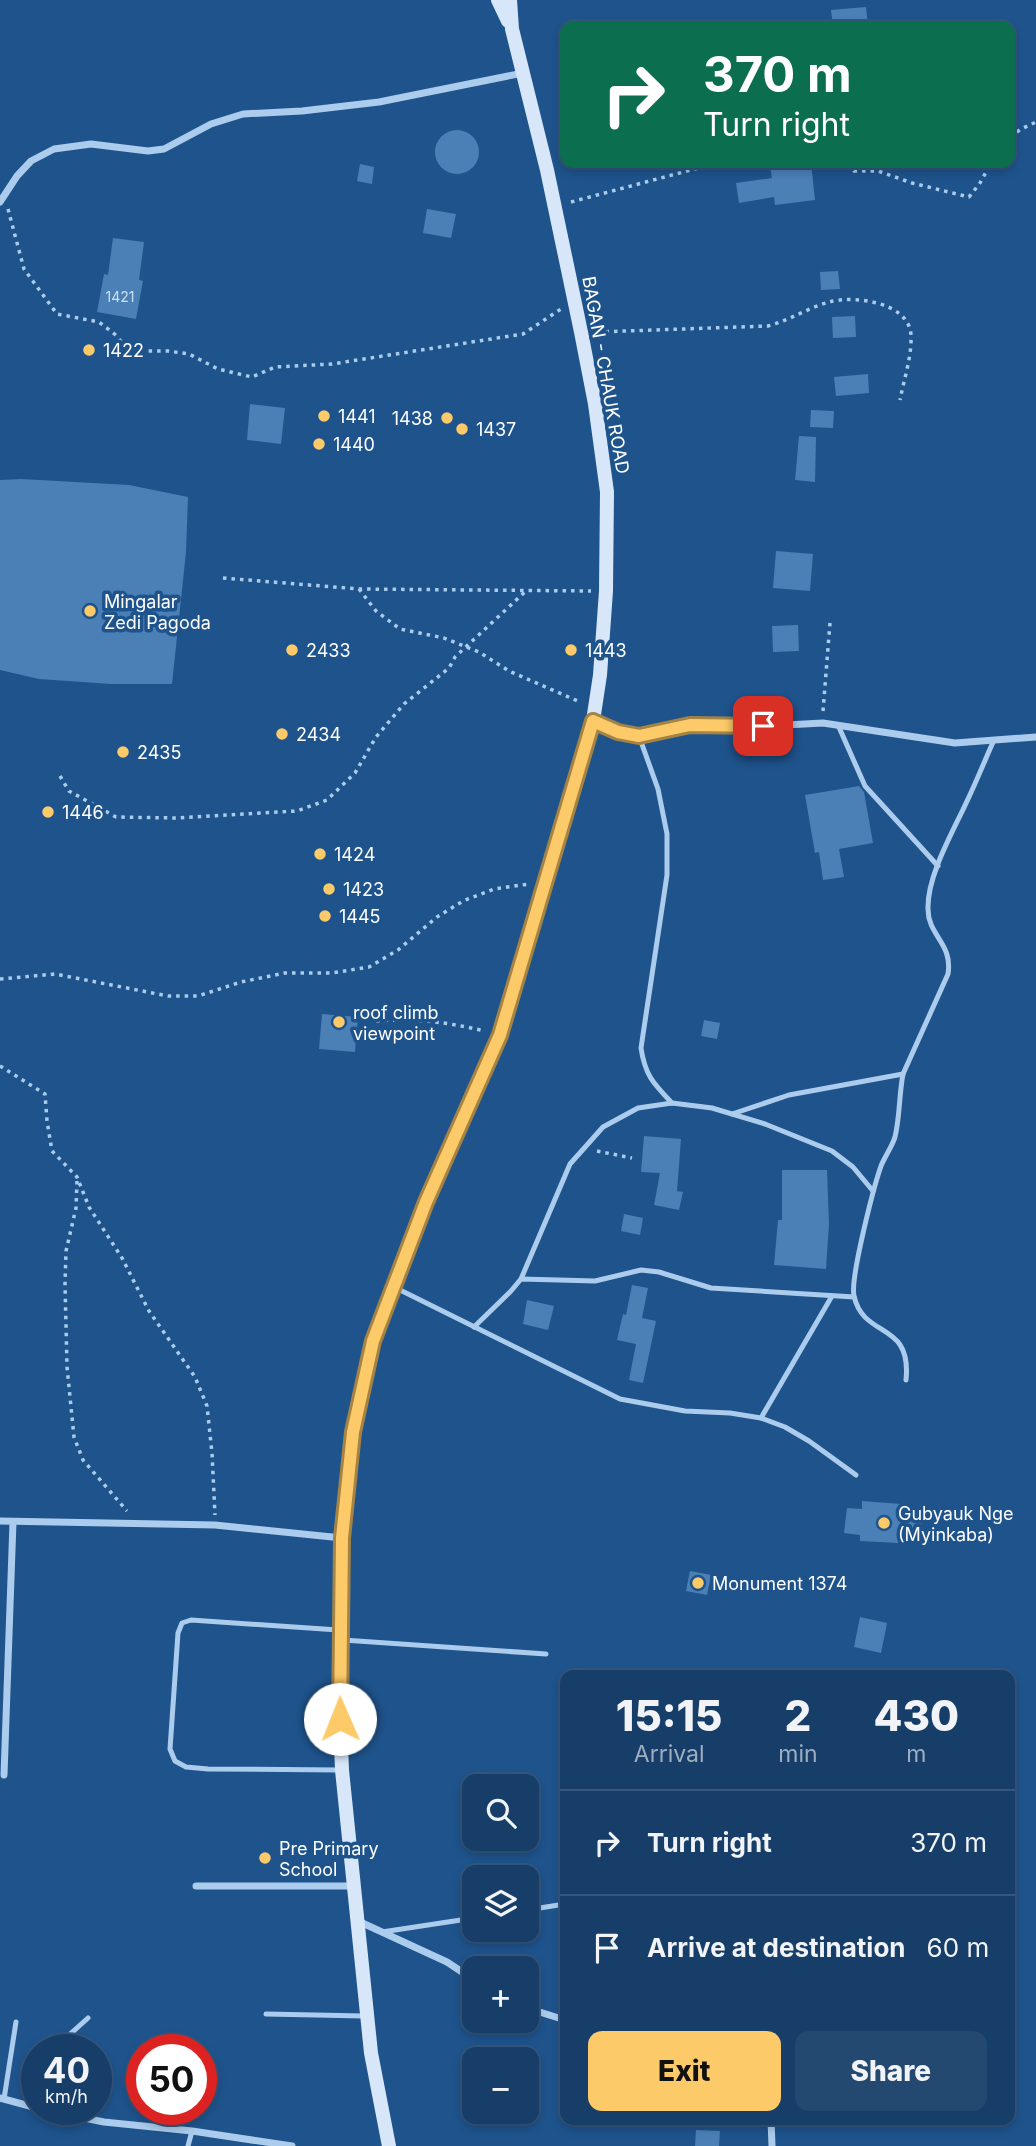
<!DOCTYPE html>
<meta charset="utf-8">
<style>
:root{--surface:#163e69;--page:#234971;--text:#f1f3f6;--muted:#9eaec0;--line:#35577d;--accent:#fcca69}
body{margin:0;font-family:Inter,sans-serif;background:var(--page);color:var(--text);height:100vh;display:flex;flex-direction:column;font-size:26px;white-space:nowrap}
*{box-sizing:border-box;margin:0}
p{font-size:23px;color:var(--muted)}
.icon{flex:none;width:38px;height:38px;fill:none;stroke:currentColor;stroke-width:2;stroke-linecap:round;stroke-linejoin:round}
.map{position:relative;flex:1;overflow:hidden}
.side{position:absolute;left:560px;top:1670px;width:455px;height:455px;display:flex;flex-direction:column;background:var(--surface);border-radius:14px;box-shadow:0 4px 10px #0003,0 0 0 2px var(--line)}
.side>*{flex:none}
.guide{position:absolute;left:560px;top:21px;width:455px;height:147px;border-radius:14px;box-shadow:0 4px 10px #0003,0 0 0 2px var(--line);background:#0b6e4f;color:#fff;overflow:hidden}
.tools{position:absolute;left:462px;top:1774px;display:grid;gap:14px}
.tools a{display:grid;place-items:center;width:77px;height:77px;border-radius:14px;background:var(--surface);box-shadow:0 4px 10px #0003,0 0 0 2px var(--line);font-size:35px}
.speed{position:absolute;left:21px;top:2034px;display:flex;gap:14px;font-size:35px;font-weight:700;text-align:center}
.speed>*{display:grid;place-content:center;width:91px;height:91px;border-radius:50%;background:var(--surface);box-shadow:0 4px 10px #0003,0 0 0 2px var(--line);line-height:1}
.speed small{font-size:18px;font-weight:400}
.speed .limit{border:10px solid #d22;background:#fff;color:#111}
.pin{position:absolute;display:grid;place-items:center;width:60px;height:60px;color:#fff;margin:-30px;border-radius:14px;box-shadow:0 4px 10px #0006}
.me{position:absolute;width:77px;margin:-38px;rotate:359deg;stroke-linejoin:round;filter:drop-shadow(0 0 5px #0008)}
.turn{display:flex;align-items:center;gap:24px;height:147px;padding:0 28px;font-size:32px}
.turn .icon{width:91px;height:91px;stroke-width:2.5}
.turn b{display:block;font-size:49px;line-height:60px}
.eta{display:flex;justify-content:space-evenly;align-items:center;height:119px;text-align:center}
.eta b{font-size:42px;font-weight:800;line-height:49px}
.button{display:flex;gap:14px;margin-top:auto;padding:14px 28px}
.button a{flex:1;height:80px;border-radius:14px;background:var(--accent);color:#111;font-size:28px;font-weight:800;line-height:80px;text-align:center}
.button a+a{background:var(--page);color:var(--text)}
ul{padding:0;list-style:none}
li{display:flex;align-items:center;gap:21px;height:105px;padding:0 28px;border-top:2px solid var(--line)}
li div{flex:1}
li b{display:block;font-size:26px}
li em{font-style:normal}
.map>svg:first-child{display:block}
.building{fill:#4a80b6}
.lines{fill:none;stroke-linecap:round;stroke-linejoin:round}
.path{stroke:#abccec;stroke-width:3.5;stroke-dasharray:3.5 5;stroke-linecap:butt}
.lane{stroke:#abccec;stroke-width:5}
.street{stroke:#abccec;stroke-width:7}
.secondary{stroke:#d7e7f9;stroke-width:14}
.route-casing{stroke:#a48344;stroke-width:18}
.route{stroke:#fcca69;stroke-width:12}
.poi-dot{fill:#fcca69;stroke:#1e538c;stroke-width:2.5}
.labels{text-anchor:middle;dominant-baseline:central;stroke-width:7;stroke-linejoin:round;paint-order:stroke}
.number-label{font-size:14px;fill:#d2dfed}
.poi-label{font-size:18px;fill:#fff;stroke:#1e538c;text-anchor:start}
.street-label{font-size:18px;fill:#fff;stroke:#1e538c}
</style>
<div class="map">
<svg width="1036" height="2146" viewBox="0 0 1036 2146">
<rect width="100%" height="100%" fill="#1e538c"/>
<g class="building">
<polygon points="866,7 868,26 833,26 831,10"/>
<circle cx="457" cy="152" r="22"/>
<polygon points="811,163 815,200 775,205 774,197 739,203 736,183 772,178 770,167"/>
<polygon points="360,164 374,167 372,184 357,181"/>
<polygon points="427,209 456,214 451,238 423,233"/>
<polygon points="113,238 144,242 139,280 143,281 136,319 97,312 104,274 108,275"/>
<polygon points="838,271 840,289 821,290 820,272"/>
<polygon points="855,316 856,337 833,338 832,317"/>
<polygon points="868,374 869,393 836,396 834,377"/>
<polygon points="250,404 285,408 281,444 247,440"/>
<polygon points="811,410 834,411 833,428 810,427"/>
<polygon points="799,436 816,437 815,482 795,480"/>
<polygon points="21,479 129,485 188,497 186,552 172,684 111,684 39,679 0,670 0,480"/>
<polygon points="776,551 813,554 810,591 773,588"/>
<polygon points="798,625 799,651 773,652 772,626"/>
<polygon points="859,786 864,792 873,843 839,849 844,877 823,880 819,852 815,853 805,795"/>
<polygon points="322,1014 358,1017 355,1052 319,1049"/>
<polygon points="704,1020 720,1023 717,1039 701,1036"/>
<polygon points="644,1136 681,1139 677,1191 683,1192 679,1210 654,1205 660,1173 641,1172"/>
<polygon points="782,1170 827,1170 829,1224 826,1269 774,1265 778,1220 782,1220"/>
<polygon points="624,1214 643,1218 640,1235 621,1231"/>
<polygon points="632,1285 648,1288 642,1318 656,1321 643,1383 629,1380 636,1344 617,1340 623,1314 626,1315"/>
<polygon points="527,1300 554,1306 548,1330 523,1324"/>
<polygon points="862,1501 901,1504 900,1511 923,1513 921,1539 898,1538 898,1543 860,1541 860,1535 844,1533 847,1508 862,1509"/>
<polygon points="690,1571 711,1575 707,1595 686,1591"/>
<polygon points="860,1617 887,1623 881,1653 854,1647"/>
<polygon points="696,2130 720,2131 719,2146 695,2146"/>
</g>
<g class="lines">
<g class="path">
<polyline points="1010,137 1021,129 1036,122"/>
<polyline points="850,163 854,171 878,171 912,183 969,197 980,183 991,163"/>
<polyline points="571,202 717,163"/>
<polyline points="8,209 24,269 57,314 99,322 117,336 124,346 141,351 168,351 189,354 218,369 252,377 275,367 332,364 523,334 561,309"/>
<path d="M597 332 768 326C790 320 808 308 829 302 854 295 909 302 911 335 912 356 904 379 900 400"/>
<polyline points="223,578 359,589 591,591"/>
<polyline points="359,589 376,611 400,629 444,638 479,652 509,671 580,702"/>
<polyline points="823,711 830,623"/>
<polyline points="60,776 69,791 116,817 175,818 297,811 327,800 355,773 376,737 404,704 449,668 455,657 527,590"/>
<polyline points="0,979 55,974 168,996 198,996 241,982 285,973 332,973 369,967 398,950 437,917 463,901 494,889 529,884"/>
<path d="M376 1021C417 1018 445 1022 485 1031"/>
<polyline points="0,1066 45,1094 47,1121 52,1151 77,1177 89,1207 122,1258 149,1311 195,1377 207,1406 212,1453 215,1515"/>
<polyline points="597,1151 632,1158"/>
<polyline points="77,1181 76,1208 66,1251 65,1284 67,1367 74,1437 83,1460 127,1511"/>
</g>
<g class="lane">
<polyline points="838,725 865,786 938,866"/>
<path d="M639 736 658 789 667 834V875L641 1048C645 1075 653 1083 672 1103"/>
<polyline points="732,1114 789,1095 903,1074"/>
<polyline points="521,1279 570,1164 603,1127 638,1108 672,1103 712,1108 765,1124 832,1151 853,1167 873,1191"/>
<polyline points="394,1287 620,1399 685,1411 730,1413 761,1418 785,1427 809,1441 856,1475"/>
<polyline points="474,1327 511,1291 521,1279 595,1281 641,1270 659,1272 711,1288 854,1297"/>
<path d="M906 1380C912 1320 864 1340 854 1296 850 1278 874 1186 881 1166 885 1156 892 1147 895 1137 900 1116 899 1095 903 1074L948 974C953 943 928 936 928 909 927 875 954 830 968 799 977 780 985 760 994 740"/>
<polyline points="761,1418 832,1296"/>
<polyline points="338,1630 191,1620 182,1623 178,1633 170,1749 175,1761 186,1767 208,1769 340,1770"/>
<polyline points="343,1640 546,1654"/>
<polyline points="527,1910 565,1904"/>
<polyline points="382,1932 474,1918"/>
<polyline points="266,2014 364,2016"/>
<polyline points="60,2049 68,2036 88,2018"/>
<polyline points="4,2099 16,2022"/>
<polyline points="188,2146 192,2131"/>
</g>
<g class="street">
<polyline points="0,202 17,176 31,161 54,149 91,144 148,151 164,149 211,124 243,114 302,111 379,102 523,73"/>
<polyline points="593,721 618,732 639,736 690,725 746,727 823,723 955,743 1036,737"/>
<polyline points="0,1521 215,1525 342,1538"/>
<polyline points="4,1775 13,1522"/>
<polyline points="196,1886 354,1886"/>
<polyline points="358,1921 447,1962 474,1980"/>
<polyline points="527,2008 565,2020"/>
<polyline points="0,2098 37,2108"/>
<polyline points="39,2109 104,2122 192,2131 292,2146"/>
<polyline points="771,2119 772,2146"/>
</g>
<g class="secondary">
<polyline points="498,0 508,21"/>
<polyline points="389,2146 371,2053 342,1770 339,1693 342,1538 353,1432 373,1341 426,1202 500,1035 593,721 600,675 606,591 607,492 595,404 581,332 547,170 512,29 510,0"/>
</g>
</g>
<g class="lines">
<g class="route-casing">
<polyline id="route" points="340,1719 342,1538 353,1432 373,1341 426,1202 500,1035 593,721 618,732 639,736 690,725 763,726"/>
</g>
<use href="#route" class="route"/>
</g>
<g class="poi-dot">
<circle cx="89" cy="350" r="7"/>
<circle cx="324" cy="416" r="7"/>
<circle cx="447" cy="418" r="7"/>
<circle cx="462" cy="429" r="7"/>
<circle cx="319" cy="444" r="7"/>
<circle cx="90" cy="611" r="7"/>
<circle cx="292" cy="650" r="7"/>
<circle cx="571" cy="650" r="7"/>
<circle cx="282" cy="734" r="7"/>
<circle cx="123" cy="752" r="7"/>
<circle cx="48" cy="812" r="7"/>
<circle cx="320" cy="854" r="7"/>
<circle cx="329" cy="889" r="7"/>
<circle cx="325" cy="916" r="7"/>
<circle cx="339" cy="1022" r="7"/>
<circle cx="884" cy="1523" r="7"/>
<circle cx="698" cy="1583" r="7"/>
<circle cx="265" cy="1858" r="7"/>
</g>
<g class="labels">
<g class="number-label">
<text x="120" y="296">1421</text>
</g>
<g class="poi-label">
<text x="103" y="350">1422</text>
<text x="338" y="416">1441</text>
<text x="433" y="418" text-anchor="end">1438</text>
<text x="476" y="429">1437</text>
<text x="333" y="444">1440</text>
<text x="104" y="601">Mingalar<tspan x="104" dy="21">Zedi Pagoda</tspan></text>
<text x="306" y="650">2433</text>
<text x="585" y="650">1443</text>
<text x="296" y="734">2434</text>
<text x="137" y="752">2435</text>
<text x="62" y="812">1446</text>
<text x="334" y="854">1424</text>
<text x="343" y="889">1423</text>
<text x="339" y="916">1445</text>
<text x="353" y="1012">roof climb<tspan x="353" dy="21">viewpoint</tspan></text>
<text x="898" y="1513">Gubyauk Nge<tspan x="898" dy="21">(Myinkaba)</tspan></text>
<text x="712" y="1583">Monument 1374</text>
<text x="279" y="1848">Pre Primary<tspan x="279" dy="21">School</tspan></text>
</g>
<g class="street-label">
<text transform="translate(606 375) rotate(80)">BAGAN - CHAUK ROAD</text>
</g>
</g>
</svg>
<div class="tools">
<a><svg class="icon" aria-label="search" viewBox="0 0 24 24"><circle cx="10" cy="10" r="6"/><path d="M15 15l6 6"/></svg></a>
<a><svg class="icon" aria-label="layers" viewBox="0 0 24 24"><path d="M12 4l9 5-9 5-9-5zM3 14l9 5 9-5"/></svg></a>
<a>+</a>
<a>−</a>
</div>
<div class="speed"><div>40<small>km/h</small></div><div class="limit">50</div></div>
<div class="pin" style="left:763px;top:726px;background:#d93025"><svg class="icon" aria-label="arrive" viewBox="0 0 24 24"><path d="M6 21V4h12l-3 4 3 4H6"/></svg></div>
<svg class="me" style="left:340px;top:1719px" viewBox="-20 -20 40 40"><circle r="19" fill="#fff"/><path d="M0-13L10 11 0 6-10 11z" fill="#fcca69"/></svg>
<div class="guide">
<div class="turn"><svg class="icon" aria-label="right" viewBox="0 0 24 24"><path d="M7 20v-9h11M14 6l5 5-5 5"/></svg><div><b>370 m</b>Turn right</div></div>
</div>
<section class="side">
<div class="eta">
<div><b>15:15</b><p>Arrival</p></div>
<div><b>2</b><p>min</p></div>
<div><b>430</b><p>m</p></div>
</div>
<ul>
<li><svg class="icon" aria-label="right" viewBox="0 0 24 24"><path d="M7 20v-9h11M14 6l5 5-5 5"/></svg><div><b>Turn right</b></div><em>370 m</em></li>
<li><svg class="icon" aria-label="arrive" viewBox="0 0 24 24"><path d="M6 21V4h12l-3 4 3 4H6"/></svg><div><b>Arrive at destination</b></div><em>60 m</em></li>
</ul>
<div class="button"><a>Exit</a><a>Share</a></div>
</section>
</div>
